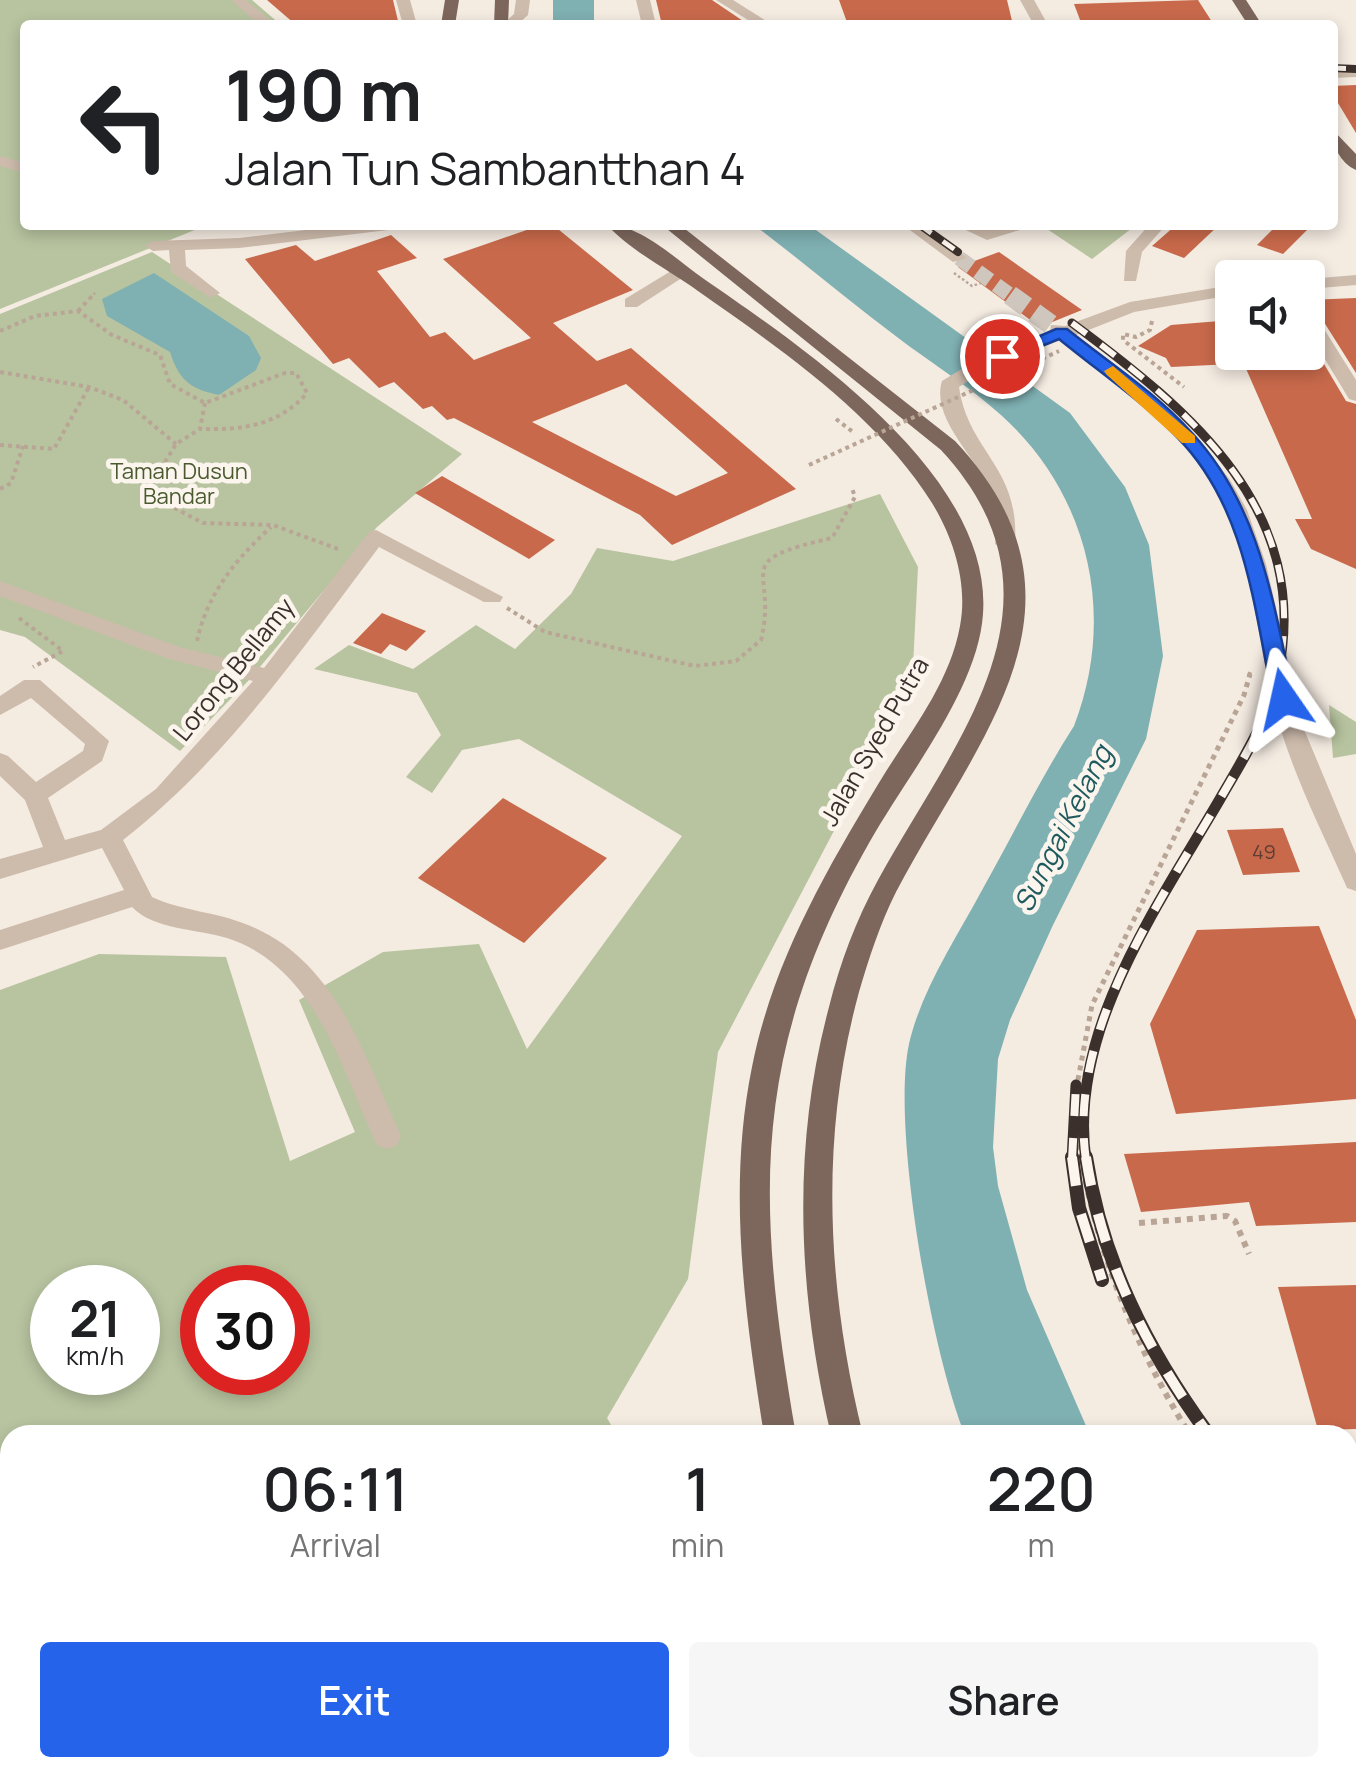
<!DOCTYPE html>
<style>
:root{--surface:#fff;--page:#f6f6f6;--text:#202124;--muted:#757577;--accent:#2563eb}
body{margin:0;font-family:Manrope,sans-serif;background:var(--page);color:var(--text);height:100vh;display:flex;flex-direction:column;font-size:38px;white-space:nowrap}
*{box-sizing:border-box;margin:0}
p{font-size:32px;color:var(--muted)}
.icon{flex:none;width:55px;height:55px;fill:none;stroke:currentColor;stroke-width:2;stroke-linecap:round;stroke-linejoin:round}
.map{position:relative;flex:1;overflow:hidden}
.details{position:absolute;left:0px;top:1425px;width:1358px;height:352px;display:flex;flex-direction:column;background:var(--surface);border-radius:30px 30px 0 0;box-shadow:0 5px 15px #0003}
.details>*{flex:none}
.guide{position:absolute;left:20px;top:20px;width:1318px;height:210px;border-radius:10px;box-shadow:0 5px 15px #0003;background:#fff;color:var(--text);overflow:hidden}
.tools{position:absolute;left:1215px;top:260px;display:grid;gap:20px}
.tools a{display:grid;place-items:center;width:110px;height:110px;border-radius:10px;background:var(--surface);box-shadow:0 5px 15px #0003;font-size:50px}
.speed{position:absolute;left:30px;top:1265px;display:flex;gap:20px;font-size:50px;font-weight:700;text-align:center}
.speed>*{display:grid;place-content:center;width:130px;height:130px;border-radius:50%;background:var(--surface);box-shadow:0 5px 15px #0003;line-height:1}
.speed small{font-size:25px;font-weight:400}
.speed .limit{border:15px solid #d22;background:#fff;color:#111}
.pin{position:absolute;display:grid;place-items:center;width:85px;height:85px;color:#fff;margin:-42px;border:5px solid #fff;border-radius:50%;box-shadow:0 2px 10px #0007}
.me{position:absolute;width:110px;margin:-55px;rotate:349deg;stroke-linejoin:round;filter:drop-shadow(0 0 8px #0008)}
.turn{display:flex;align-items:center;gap:35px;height:210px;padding:0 40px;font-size:45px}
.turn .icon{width:130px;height:130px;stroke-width:2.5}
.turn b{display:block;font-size:70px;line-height:85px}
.eta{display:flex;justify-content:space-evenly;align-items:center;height:170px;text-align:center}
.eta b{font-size:60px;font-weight:600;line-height:70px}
.button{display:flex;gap:20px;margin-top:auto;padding:20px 40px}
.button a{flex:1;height:115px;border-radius:10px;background:var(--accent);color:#fff;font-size:40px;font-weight:600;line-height:115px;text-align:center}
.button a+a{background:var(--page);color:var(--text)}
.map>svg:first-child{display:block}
.green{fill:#b8c4a0;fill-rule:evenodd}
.water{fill:#7fb0b2}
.building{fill:#c8694b;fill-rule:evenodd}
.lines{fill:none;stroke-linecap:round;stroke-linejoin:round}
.minor-tunnel-far1{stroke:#cfc6bd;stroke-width:15;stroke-dasharray:15 8;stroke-linecap:butt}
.minor-tunnel{stroke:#cfc6bd;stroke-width:20;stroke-dasharray:20 10;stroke-linecap:butt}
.path-far3{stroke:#b9a596;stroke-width:2.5;stroke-dasharray:2.5 2.5;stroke-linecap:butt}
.path-far2{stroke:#b9a596;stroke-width:4;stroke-dasharray:4 4;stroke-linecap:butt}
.path-far1{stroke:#b9a596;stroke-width:5;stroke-dasharray:5 5;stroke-linecap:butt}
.path{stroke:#b9a596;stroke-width:6;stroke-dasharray:6 6;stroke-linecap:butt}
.minor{fill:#cdbbac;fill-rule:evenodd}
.major{fill:#7d675c;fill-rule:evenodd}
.rail-far3-casing{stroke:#3b302b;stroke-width:8}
.rail-far2-casing{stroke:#3b302b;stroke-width:9}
.rail-far1-casing{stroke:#3b302b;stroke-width:11}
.rail-casing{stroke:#3b302b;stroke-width:14}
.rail-far3{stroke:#fbf5ee;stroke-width:5;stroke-dasharray:14;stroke-linecap:butt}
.rail-far2{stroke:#fbf5ee;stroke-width:6;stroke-dasharray:18;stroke-linecap:butt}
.rail-far1{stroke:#fbf5ee;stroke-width:8;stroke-dasharray:22;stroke-linecap:butt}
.rail{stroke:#fbf5ee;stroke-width:10;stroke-dasharray:29;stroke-linecap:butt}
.path-bridge{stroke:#b9a596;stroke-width:4;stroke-dasharray:4 4;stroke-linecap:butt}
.route{fill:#2563eb;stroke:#184099;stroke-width:2.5}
.slow{fill:#f59e0b}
.labels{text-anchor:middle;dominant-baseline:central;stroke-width:9;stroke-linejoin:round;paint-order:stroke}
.number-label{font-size:20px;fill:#5e3e33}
.far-park-label{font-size:22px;fill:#4a5a2e;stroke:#fbf5ee}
.street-label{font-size:25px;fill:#3b302b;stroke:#fbf5ee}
.water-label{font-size:28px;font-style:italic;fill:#1f5a5e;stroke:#fbf5ee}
</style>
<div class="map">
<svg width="1356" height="1776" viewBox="0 0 1356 1776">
<rect width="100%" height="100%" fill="#f4ebe1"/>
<g class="green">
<polygon points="0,0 252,0 281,25 25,25 25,225 207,225 0,309"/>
<polygon points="1041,225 1136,225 1092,259"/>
<polygon points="152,252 462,454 377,527 249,680 180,751 25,637 0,630 0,314"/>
<path d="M880 494 918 567 913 666 858 785 718 1052 688 1279 607 1418 617 1435H10V1538L0 1542V990L99 954 226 957 290 1161 355 1132 299 1000 383 952 479 944 527 1049 682 836 519 739 462 750 432 793 406 777 441 735 417 693 314 669 349 645 413 669 476 625 515 649 571 594 597 548 673 561ZM52 1288H138V1372H52ZM202 1288H288V1372H202Z"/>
<polygon points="1329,705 1356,722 1356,754 1333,758"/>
<polygon points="492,1768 785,1768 788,1776 494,1776"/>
</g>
<g class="water">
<rect x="553" y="0" width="41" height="25"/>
<path d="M754 225H809L1070 413 1125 487 1149 545 1163 656 1146 739 1053 925 1010 1020 998 1059 993 1147 998 1186 1027 1290 1090 1435H965C932 1354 891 1128 909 1044 921 991 955 940 981 892 1012 837 1040 779 1074 726 1117 615 1089 494 1001 415 969 386 931 363 897 337 849 301 802 261 754 225Z"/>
<path d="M154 273 249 336 261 358 256 370 219 395C190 389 179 380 170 352L107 316 102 299Z"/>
<polygon points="1348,1717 1356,1725 1356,1776 1187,1776 1173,1768 1348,1768"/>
</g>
<g class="building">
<polygon points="267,0 393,0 399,25 296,25"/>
<polygon points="656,0 712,0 749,25 662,25"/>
<polygon points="839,0 1007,0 1013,25 966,25 964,20 848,25"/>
<polygon points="1198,0 1214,25 1082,25 1074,4"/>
<polygon points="1356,85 1356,133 1332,93 1332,86"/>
<path d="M541 225H553L633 290 553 323 597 361 631 348 796 489 672 545 640 515 454 418 447 420 432 406 423 409 394 382 379 388 349 358 333 364 245 259 296 245 315 261 391 235 417 258 377 271 430 337 445 332 474 360 531 338 443 259ZM626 384 728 473 676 496 532 422Z"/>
<polygon points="1176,225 1219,225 1184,258 1152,246"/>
<polygon points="1277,225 1312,225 1283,254 1257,245"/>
<polygon points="999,252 1082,310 1040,327 958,267"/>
<polygon points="1356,298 1356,373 1317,311 1308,309 1308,300"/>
<polygon points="1232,320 1232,364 1171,367 1166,358 1138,346 1171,325"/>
<polygon points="1308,337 1346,401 1356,404 1356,569 1311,549 1295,519 1312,519 1240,355 1308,352"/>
<polygon points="442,476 555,540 529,559 415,493"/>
<polygon points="382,613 426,631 406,651 390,644 381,654 353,643"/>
<polygon points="503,798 607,858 524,943 418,878"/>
<polygon points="1283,828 1300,872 1243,875 1227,830"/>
<polygon points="1319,926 1356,1020 1356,1099 1176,1114 1150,1024 1197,930"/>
<polygon points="1356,1142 1356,1222 1256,1226 1249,1202 1141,1212 1124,1154"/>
<polygon points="1356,1285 1356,1429 1318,1430 1278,1287"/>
</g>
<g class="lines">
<polyline class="minor-tunnel-far1" points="959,258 1014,298"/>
<polyline class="minor-tunnel" points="1010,295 1057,329"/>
<g class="path-far3">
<polyline points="954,273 972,286 981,283"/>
<polyline points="90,298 95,293"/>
</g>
<g class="path-far2">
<polyline points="78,311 93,295"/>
<polyline points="1152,321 1150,330 1136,337 1123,334 1123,340 1184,387"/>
<path d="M0 331 35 316 78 311 112 335 160 355 170 384 205 403 285 373H296L307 393C278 426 242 430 200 429"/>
<polyline points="0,372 89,387 123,400 176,444"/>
<polyline points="205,403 200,429 176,444 146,493 203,523 273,525 338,549"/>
<polyline points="836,419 853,432"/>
<polyline points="0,445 54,449 89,387"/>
<polyline points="0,489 11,483 23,446"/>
<path d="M507 608 545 632 695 666 736 661 761 640C779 568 726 562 832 538L855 497 852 488"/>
<polyline points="19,618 63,651 33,667"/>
<path d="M197 641C207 594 236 559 271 527"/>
<polyline points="1249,676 1251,669"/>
</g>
<polyline class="path-far1" points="1081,1160 1077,1085 1092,1005 1244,695 1250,674"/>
<g class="path">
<path d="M1081 1157C1099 1258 1136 1348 1190 1435"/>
<polyline points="1139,1223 1227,1216 1235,1221 1249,1254"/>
<polyline points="1348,1615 1356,1623"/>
</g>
<g class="minor">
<polygon points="231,0 246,0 276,25 260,25"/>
<polygon points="396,0 410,0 417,25 403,25"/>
<polygon points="516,0 530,0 528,15 517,25 502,25 514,14"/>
<polygon points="636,0 650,0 656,25 642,25"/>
<polygon points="716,0 733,0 773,25 756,25"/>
<polygon points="1020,0 1034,0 1048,25 1034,25"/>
<polygon points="1356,69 1356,77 1332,78 1332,70"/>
<polygon points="0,156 25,163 25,173 0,166"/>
<polygon points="347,225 396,225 388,230 239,248 185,250 186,266 220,293 211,298 171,272 169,250 153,251 145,246 153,241 239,238"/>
<polygon points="903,225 922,225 967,258 953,262"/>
<polygon points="955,225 989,230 1019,225 1023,229 987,240"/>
<polygon points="1149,225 1166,225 1142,252 1136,281 1124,281 1126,251"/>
<polygon points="676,268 691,272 637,307 625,307 625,299"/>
<polygon points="1356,275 1356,285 1308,289 1308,279"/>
<path d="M1232 285V295L1134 312 1076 335 1154 395 1195 434 1230 480 1247 510 1266 564 1303 727 1356 854V891L1347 888 1344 881C1318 823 1289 766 1274 705 1255 631 1253 553 1214 486 1179 424 1116 383 1061 340L985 370 959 387C968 452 1020 466 1015 544L1005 551 995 544C996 528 997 512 992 496 981 460 930 421 942 381L973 362 1050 332 1051 325 1065 326 1130 302Z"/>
<polygon points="1308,312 1314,313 1356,380 1356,401 1349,399 1308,331"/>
<path d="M376 530 503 597 500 602H484L379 547C301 650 226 760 123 840L152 897C182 911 217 912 248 925 336 960 365 1057 401 1136L397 1145 387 1149 377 1145C342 1070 315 966 227 938 198 929 154 930 132 907L0 950V930L124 890 102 848 0 879V859L43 847 25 800 0 776V753L8 756 36 782 83 751 85 744 31 698 0 715V696L24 680H40L109 741 102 761 48 798 65 840 101 830 156 789 253 681 166 658 0 596V581L179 647 264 668 369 532Z"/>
</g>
<g class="major">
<polygon points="445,0 459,0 455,25 441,25"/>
<polygon points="495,0 509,0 508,25 494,25"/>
<polygon points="1232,0 1246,0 1262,25 1248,25"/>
<path d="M1332 129 1356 154V170C1340 163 1332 145 1332 129Z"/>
<path d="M607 225C642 225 675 259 704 279 805 349 993 475 983 614 978 690 906 777 869 843 749 1054 756 1203 796 1435H764C745 1314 727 1189 752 1067 773 960 829 865 885 773 914 727 950 681 960 626 968 584 954 539 932 503 877 415 782 350 698 291 669 270 631 251 607 225Z"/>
<path d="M662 225H680L955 441C1108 604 976 739 896 892 880 924 869 958 859 992 819 1138 827 1289 863 1435H831C798 1293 791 1148 829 1007 840 963 856 920 878 880 955 740 1080 600 941 450Z"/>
<polygon points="863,1768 899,1768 902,1776 866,1776"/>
<polygon points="945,1768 982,1768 985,1776 948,1776"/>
<polygon points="1025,1768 1065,1768 1068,1776 1028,1776"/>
</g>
<g class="rail-far3-casing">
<g id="rail-far3">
<polyline points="1332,68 1356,69"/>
<polyline points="920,225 958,252"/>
</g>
</g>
<g class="rail-far2-casing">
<path id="rail-far2" d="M1072 323C1192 412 1313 511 1278 676"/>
</g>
<g class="rail-far1-casing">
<g id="rail-far1">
<polyline points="1072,1160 1076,1085"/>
<path d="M1086 1160C1067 1032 1159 904 1220 799 1243 759 1269 719 1278 674"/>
</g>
</g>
<g class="rail-casing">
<g id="rail">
<polyline points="1072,1157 1079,1208 1102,1280"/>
<path d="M1086 1157C1102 1262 1147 1350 1209 1435"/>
<polyline points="1348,1578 1356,1585"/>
</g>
</g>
<use href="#rail-far3" class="rail-far3"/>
<use href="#rail-far2" class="rail-far2"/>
<use href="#rail-far1" class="rail-far1"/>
<use href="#rail" class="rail"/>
<polyline class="path-bridge" points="809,465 1059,351"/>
</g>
<path class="route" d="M1056 329H1067C1108 362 1156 393 1191 432 1261 507 1273 603 1294 699L1291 704 1284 707 1273 699C1254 608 1246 507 1177 437 1142 401 1098 371 1059 339L1007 360 993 356Z"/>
<polygon class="slow" points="1113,366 1195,436 1195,443 1182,443 1107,375 1104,371"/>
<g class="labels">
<g class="number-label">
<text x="1264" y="851">49</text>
</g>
<g class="far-park-label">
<text x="179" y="471">Taman Dusun<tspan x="179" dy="25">Bandar</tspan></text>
</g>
<g class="street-label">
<text transform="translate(233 669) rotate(-51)">Lorong Bellamy</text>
<text transform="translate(874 741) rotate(-60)">Jalan Syed Putra</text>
</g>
<g class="water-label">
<text transform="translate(1062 828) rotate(-63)">Sungai Kelang</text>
</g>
</g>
</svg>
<div class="tools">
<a><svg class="icon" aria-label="sound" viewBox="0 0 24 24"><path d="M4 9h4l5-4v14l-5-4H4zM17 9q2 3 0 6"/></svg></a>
</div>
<div class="speed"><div>21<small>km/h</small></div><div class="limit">30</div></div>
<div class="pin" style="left:1002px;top:356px;background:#d93025"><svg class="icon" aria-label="arrive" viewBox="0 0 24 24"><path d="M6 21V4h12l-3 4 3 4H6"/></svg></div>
<svg class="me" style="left:1284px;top:699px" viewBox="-20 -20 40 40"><path d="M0-17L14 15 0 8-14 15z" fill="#2563eb" stroke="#fff" stroke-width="4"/></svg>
<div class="guide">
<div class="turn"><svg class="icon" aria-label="left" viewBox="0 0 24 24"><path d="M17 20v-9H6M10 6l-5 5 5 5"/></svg><div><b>190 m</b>Jalan Tun Sambantthan 4</div></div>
</div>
<section class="details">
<div class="eta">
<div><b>06:11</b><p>Arrival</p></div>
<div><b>1</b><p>min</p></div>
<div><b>220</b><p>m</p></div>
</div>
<div class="button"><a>Exit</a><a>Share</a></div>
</section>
</div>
